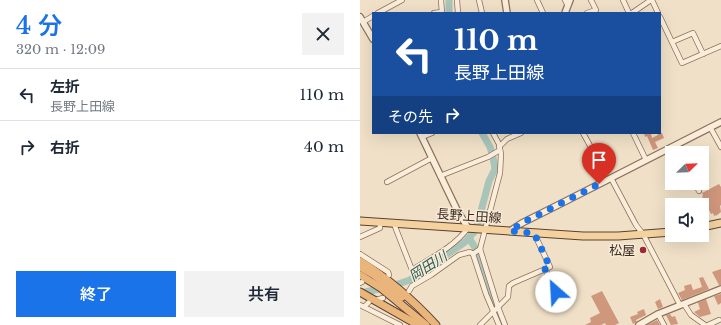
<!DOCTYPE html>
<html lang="ja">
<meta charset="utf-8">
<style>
:root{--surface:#fff;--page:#f2f2f3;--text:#1f2937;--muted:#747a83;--line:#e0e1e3;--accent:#1a73e8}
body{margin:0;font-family:"Libre Baskerville","Noto Sans JP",serif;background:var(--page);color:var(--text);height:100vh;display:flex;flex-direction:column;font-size:15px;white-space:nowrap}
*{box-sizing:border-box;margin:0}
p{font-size:13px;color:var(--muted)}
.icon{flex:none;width:22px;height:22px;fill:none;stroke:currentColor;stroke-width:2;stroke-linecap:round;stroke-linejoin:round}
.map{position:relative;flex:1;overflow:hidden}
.sheet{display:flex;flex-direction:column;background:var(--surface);width:360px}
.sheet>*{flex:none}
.hud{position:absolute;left:12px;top:12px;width:289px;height:122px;border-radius:0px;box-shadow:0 4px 16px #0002;background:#1a4fa0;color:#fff;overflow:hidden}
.needle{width:26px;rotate:67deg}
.tools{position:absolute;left:305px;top:146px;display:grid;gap:8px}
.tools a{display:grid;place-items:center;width:44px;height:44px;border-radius:0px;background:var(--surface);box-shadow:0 4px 16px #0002;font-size:20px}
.pin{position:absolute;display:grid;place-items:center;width:34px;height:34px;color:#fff;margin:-41px -17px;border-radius:50% 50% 50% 0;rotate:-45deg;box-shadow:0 0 4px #0007}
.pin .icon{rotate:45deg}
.me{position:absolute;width:44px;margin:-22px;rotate:334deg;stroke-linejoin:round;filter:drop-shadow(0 0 3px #0008)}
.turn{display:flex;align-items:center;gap:14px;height:84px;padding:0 16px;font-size:18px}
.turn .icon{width:52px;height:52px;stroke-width:2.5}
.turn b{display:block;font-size:28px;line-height:34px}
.then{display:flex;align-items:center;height:38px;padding:0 16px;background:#0003;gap:8px;font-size:15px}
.round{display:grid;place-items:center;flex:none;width:42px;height:42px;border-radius:0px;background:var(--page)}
.headline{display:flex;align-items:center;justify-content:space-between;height:68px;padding:0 16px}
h1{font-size:24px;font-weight:600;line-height:30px;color:var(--accent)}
.button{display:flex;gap:8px;margin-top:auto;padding:8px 16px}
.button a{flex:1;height:46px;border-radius:0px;background:var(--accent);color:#fff;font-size:16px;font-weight:600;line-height:46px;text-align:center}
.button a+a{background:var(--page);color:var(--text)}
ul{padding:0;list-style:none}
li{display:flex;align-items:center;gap:12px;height:52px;padding:0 16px;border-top:1px solid var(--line)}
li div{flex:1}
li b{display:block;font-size:15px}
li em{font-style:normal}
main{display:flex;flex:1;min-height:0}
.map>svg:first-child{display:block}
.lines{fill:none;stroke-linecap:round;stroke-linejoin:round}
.river{stroke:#a9c4b9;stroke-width:7}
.building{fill:#cf977c}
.minor-casing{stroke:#8d715c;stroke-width:6}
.tertiary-casing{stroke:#8d715c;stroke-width:8}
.primary-casing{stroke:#5b4030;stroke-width:9}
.trunk-casing{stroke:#5b4030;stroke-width:9}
.minor{stroke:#faeedb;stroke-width:4.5}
.tertiary{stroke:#faeedb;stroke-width:5.5}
.primary{stroke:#f3d29f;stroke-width:7}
.trunk{stroke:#eab57b;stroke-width:7}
.route{stroke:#1a73e8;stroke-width:7;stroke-dasharray:0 12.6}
.poi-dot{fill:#9e2935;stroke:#f7ebd7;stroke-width:1.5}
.labels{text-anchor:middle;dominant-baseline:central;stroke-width:3;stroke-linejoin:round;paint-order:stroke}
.street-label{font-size:13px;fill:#3d2b20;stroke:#f7ebd7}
.poi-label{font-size:13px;fill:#3d2b20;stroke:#f7ebd7;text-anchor:end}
.water-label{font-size:14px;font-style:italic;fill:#2f5d56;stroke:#f7ebd7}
</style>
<main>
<section class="sheet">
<div class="headline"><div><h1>4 分</h1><p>320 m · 12:09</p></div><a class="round"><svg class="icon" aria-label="close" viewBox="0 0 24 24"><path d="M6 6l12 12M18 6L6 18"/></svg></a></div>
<ul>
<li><svg class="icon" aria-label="left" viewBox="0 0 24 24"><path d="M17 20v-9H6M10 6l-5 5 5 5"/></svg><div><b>左折</b><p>長野上田線</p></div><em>110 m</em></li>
<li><svg class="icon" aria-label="right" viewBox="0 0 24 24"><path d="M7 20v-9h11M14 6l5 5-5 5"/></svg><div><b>右折</b></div><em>40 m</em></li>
</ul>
<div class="button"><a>終了</a><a>共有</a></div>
</section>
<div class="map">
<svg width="361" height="325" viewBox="0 0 361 325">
<rect width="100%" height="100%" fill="#f0e0c7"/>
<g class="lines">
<g class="river">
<polyline points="89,13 89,0"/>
<polyline points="109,238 116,249 122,275 142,325"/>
<polyline points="0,293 29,287 50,280 105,242 116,230 129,181 135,169 133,157 130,147 122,133"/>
</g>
</g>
<g class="building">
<polygon points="284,133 293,133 291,134 292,138 298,135 297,133 302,133 304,138 295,142 298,148 293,150 287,136 285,137"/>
<polygon points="359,184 361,187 361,205 360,206 361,212 356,216 356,215 354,216 353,213 351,214 342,196 343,196 342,193"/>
<polygon points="361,269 361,285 359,285 352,272"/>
<polygon points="343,277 349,289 322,300 318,293 325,290 324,286 331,284 333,290 342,287 339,278"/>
<polygon points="242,291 259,323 255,325 246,325 245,323 241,325 225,325 231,322 230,318 240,313 231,296"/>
<polygon points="361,294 361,303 358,305 354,296"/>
<polygon points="300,299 303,307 298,309 295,302"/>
<polygon points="346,299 351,314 340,317 334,312 340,309 338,303 337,303"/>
<polygon points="284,309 286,315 276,320 277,322 273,324 270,317 278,314 277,312"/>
<polygon points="310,314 312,317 315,316 318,324 311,325 306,315"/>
<polygon points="297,320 300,325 287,325"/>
</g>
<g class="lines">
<g class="minor-casing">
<g id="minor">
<polyline points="81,0 82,13"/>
<polyline points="97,0 98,13"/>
<polyline points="119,0 122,13"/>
<polyline points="177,0 183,13"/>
<polyline points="205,0 208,6"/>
<polyline points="263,0 269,13"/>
<polyline points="292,0 298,13"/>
<polyline points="18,13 42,0"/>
<polyline points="74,13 82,12"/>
<polyline points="227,13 236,10 231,0"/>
<polyline points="272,13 291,0"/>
<polyline points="300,17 322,63 361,46"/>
<polyline points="3,22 13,16"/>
<polyline points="312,42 333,33 343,54"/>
<polyline points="350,127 361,147"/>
<polyline points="133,133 139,144 141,154 140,173 120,249 138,307 145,325"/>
<polyline points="223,133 233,151"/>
<polyline points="273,133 286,160"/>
<polyline points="62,137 72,133"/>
<polyline points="316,145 320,153"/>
<polyline points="139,147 147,139 161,133"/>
<polyline points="80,176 128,157 140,150"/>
<polyline points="251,178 276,225 283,234 320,305"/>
<polyline points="27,182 72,158"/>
<polyline points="335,183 339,191"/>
<path d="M34 224 52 270C71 258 94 247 108 228"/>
<polyline points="0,237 20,228 20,223"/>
<polyline points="0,254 28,272 29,275"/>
<polyline points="113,254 126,294 139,325"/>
<polyline points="185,269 196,292"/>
<polyline points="0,283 2,282"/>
<polyline points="49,291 52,286 71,275 99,255 110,252 113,254 120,249"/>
<polyline points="16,300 23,298"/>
<polyline points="324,304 331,315 345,325"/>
<polyline points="0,305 40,325"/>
<polyline points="4,307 9,302"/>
<polyline points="298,314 304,325"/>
<polyline points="120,325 148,297 149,286 153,283 190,267 174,233"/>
<polyline points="348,325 359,320"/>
</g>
</g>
<g class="tertiary-casing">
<g id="tertiary">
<polyline points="145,0 147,13"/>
<polyline points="205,13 210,0"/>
<polyline points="0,17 13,39"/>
<polyline points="60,133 97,210 108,228"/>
<polyline points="150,231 162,223 204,202 361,122"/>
<polyline points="279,325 298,314 361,289"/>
</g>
</g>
<g class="primary-casing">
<g id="primary">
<polyline points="0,221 223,236 258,236 312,232"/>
<polyline points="342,227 361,223"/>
</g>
</g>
<g class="trunk-casing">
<g id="trunk">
<path d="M0 261C29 279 53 300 76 325"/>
<polyline points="0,267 14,275 42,297"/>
<polyline points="0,275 21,288 66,325"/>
<polyline points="0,292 58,325"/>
</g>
</g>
<use href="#minor" class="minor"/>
<use href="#tertiary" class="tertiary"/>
<use href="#primary" class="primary"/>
<use href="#trunk" class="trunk"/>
</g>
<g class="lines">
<polyline class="route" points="196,292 185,269 190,267 174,233 150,231 162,223 239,184"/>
</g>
<circle class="poi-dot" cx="283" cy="250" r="4"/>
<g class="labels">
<g class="street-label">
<text transform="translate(109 216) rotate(4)">長野上田線</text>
</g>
<g class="poi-label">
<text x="275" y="250">松屋</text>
</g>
<g class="water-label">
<text transform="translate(68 266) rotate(-33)">岡田川</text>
</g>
</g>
</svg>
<div class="tools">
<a><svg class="needle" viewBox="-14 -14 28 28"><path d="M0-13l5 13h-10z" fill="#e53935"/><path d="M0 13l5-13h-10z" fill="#747a83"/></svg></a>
<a><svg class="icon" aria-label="sound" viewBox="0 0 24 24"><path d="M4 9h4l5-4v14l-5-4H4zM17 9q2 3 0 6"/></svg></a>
</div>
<div class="pin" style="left:239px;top:184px;background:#d93025"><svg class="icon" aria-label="arrive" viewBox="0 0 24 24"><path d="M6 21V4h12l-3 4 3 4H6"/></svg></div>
<svg class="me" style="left:196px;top:292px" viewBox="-20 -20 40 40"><circle r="19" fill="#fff"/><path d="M0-13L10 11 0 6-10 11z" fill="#1a73e8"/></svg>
<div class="hud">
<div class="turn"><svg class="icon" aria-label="left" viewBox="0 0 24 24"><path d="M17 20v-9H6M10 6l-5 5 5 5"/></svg><div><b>110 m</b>長野上田線</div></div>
<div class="then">その先<svg class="icon" aria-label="right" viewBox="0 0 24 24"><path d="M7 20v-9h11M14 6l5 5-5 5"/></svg></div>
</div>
</div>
</main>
